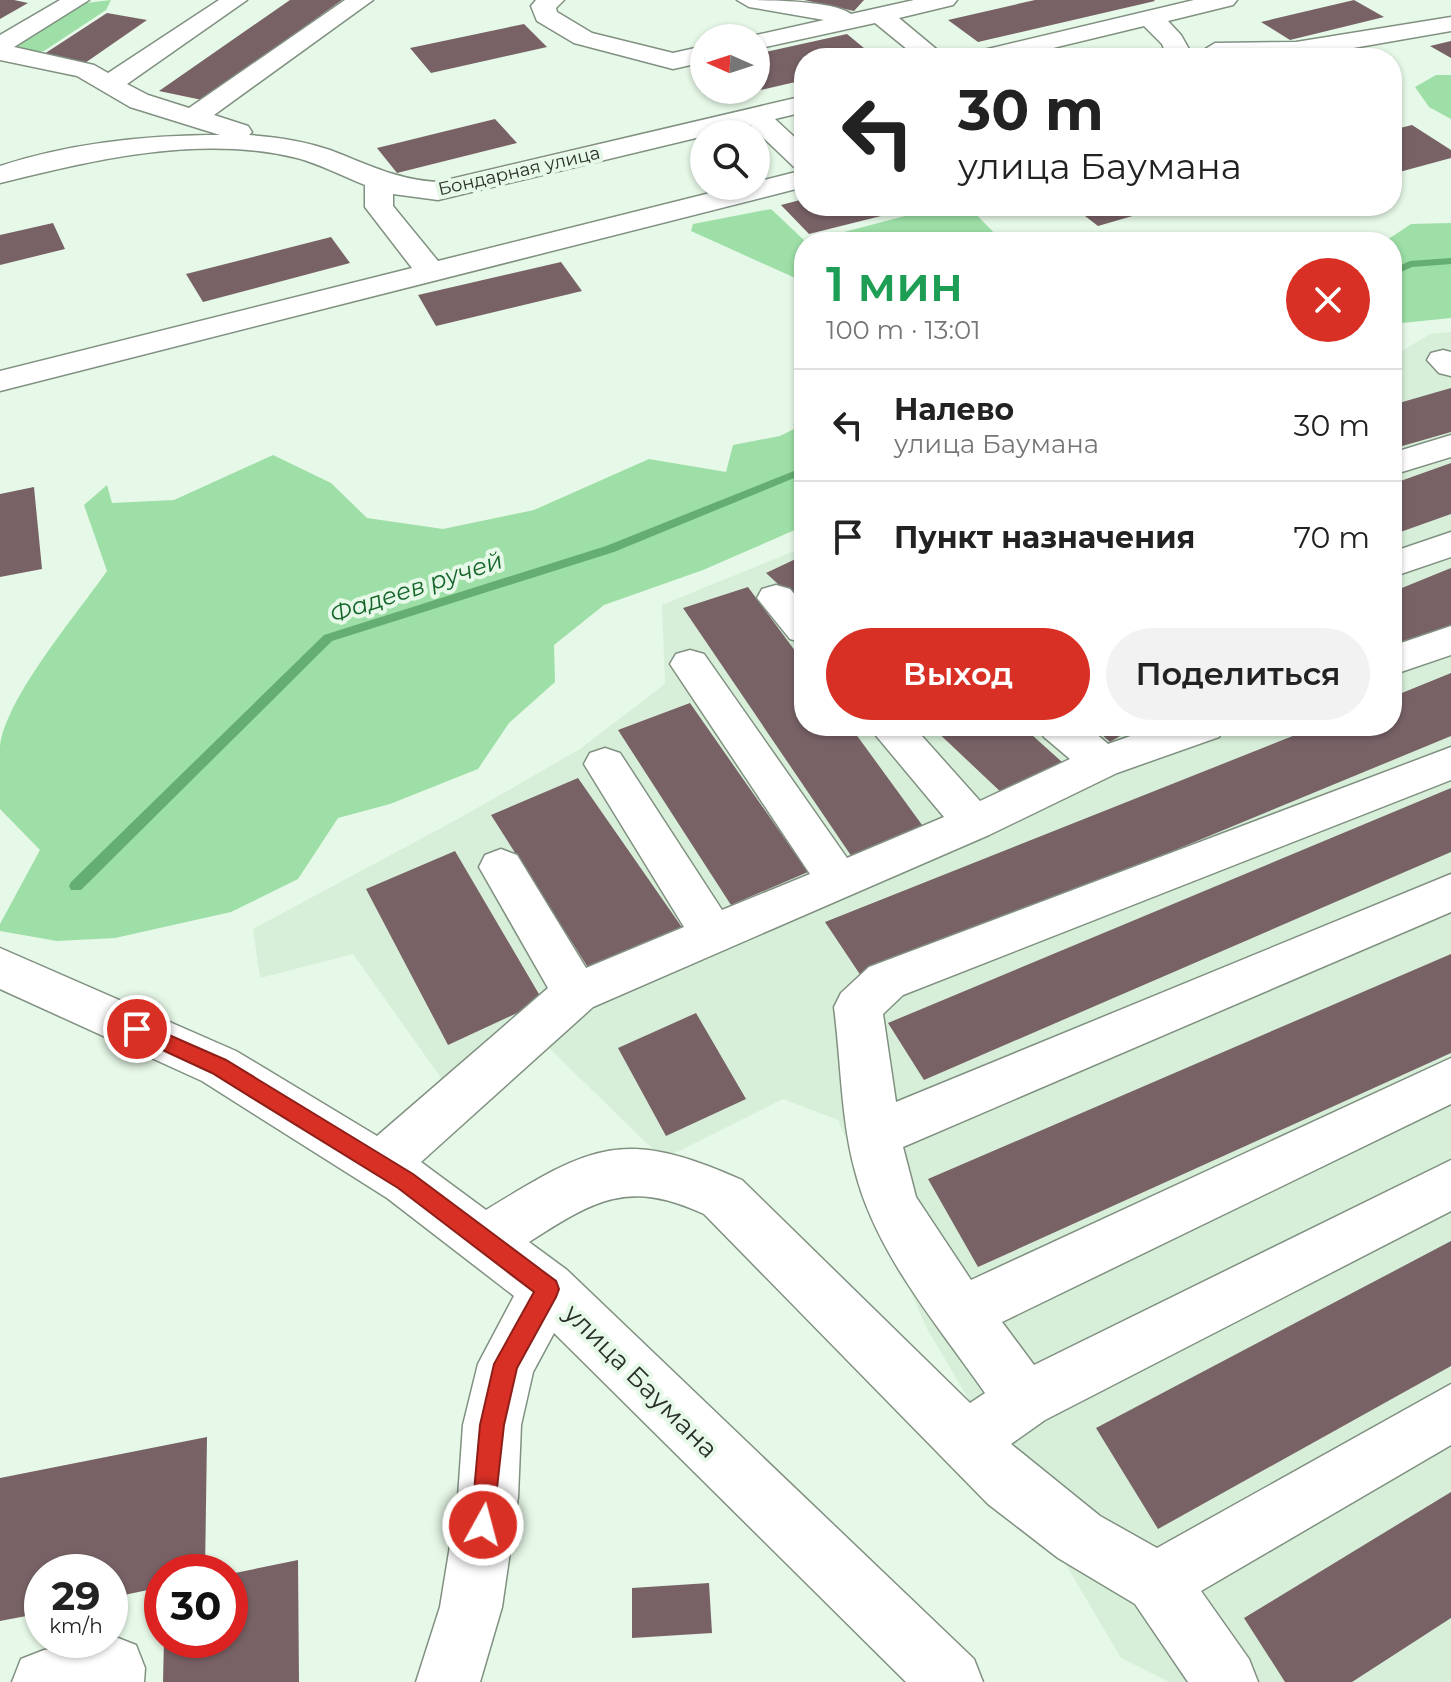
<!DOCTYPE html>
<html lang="ru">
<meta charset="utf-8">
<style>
:root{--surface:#fff;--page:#f2f2f2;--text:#222;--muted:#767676;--line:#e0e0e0;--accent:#d93025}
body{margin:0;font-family:Montserrat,sans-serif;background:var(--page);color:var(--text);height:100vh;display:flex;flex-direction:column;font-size:30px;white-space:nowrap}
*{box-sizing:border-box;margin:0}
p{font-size:26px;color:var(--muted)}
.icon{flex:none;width:44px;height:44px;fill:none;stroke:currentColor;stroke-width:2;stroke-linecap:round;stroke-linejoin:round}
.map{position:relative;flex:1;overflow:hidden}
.panel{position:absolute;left:794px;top:232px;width:608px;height:504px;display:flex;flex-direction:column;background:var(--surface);border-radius:32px;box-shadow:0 2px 6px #0004}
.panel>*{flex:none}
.hud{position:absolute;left:794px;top:48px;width:608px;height:168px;border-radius:32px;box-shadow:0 2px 6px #0004;background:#fff;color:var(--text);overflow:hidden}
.needle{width:52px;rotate:273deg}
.fabs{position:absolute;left:690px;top:24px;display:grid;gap:16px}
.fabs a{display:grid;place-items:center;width:80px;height:80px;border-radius:50%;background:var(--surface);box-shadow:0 2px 6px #0004;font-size:40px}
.speed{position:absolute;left:24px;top:1554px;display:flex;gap:16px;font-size:40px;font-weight:700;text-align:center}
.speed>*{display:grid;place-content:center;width:104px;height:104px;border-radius:50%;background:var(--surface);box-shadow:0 2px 6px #0004;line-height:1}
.speed small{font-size:20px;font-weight:400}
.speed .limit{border:12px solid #d22;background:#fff;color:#111}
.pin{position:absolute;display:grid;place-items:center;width:68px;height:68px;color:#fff;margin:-34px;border:4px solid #fff;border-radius:50%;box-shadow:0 2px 8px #0007}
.me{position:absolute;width:88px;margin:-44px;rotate:7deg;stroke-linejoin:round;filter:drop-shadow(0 0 6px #0008)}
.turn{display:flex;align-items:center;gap:28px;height:168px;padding:0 32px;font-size:36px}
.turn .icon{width:104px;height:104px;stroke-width:2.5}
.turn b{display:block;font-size:56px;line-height:68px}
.round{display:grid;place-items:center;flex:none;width:84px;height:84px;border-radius:42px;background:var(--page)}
.headline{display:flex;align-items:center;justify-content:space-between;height:136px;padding:0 32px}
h1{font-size:48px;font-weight:600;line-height:60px;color:#1e9e55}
.button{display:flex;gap:16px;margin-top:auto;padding:16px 32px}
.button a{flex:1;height:92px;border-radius:48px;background:var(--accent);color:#fff;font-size:32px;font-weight:600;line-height:92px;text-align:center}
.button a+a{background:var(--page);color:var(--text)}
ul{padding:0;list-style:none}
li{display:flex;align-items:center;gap:24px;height:112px;padding:0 32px;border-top:2px solid var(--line)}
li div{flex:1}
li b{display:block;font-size:30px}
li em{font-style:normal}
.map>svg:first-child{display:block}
.built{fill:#d7efd9}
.green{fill:#9ddfa6}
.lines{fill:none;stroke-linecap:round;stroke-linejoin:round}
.stream{fill:#65ae71;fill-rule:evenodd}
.building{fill:#786266}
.minor-casing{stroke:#809081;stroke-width:3}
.minor{fill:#fff;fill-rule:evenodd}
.route{fill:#d93025;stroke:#8d1f18;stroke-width:2}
.labels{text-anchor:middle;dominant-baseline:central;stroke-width:8;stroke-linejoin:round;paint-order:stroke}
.far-street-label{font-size:18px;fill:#282f29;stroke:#e6f8e7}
.water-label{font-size:24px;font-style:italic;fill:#15652b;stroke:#e6f8e7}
.near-street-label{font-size:26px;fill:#282f29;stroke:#e6f8e7}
</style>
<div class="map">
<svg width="1451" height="1682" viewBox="0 0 1451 1682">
<rect width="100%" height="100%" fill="#e6f8e7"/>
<path class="built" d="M1451 332V1682H1169L1121 1658 926 1327 838 1120 783 1099 663 1159 547 1046 444 1082 353 954 260 978 253 929 467 814 580 749 665 684 662 605 804 547V726H1392V357L1430 334Z"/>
<path class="green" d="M111 0 106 10 44 51 32 53 18 47V42L78 4Z
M1436 75H1451V119L1429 107 1415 87Z
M943 206H968L1003 242H804V282L691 231 693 224 771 209 806 242Z
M1451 223V318L1392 324V242H1384L1411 224Z
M804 424V526L703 570 604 605 554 645 555 682 509 723 478 769 390 804 338 818 298 879 231 912 115 938 57 941 0 931V924L40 850 0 809C0 789 0 767 0 747 5 698 78 613 107 571L84 505 107 485 112 503 174 500 273 455 331 483 367 518 443 529 534 510 649 459 726 472 733 445 780 436Z"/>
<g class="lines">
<path class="stream" d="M1451 258V264L1412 267 1392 276V269L1410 261Z
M804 467V474L614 552 332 641 81 890H71L69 886 71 882 324 635 606 546Z"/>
</g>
<path class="building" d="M0 0H14L28 3 0 19Z
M290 0H342L202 100 159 91Z
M804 0H864L854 11Z
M1035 0H1154L1155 1 978 42 948 20Z
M1354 0 1384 17 1290 40 1261 22Z
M107 13 147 20 85 63 41 56Z
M524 24 547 47 431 73 410 48Z
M847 34 876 58H804V80L756 91V54Z
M1451 41V58L1430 46Z
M495 119 517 143 397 173 377 148Z
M1412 125 1451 150V158L1392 174V130Z
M804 199V206L917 207 809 234 781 205Z
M1072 206H1124L1136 215 1098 226Z
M53 223 65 249 0 265V235Z
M331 237 350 263 203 302 186 274Z
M561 262 582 291 436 326 418 295Z
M1451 388V432L1392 449V405Z
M1451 463V514L1392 535V484Z
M34 487 42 569 0 577V494Z
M804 555V608L766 573Z
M1451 568V629L1392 654V592Z
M748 587 804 663V726H850L925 829 852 857 683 608Z
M1451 673V736L863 979 825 922 1318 726H1392V697Z
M690 703 808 872 731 905 618 730Z
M931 726H1022L1062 762 1004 795Z
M1092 726H1137L1110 742Z
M578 778 688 936 596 980 491 815Z
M1451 788V852L924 1080 888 1023Z
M455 851 543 1001 448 1045 366 889Z
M1451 954V1053L978 1267 928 1179Z
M696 1013 746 1099 666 1136 618 1048Z
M1451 1241V1366L1158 1529 1096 1428Z
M207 1437 205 1572H162V1587L110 1598V1572H42V1613L0 1621V1478Z
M1451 1492V1618L1352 1682H1285L1244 1618Z
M298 1560 299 1682H163L164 1640H230V1574Z
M709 1583 712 1633 632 1638V1588Z"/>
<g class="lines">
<defs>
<path id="minor" d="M60 0H89L14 47 94 65 108 73 219 0H247L127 84 148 95 189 108 345 0H373L214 115 248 126 252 132 249 135C277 137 304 141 330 150 367 164 397 180 438 182L804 96V112L775 119 804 146V169L794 167 750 125 438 200 393 194V206L438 261 738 186H756V182L804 170V187L0 391V371L412 268 365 207V185C342 176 320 164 297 158 200 134 93 160 0 183V166C71 143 146 135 220 135L130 107 77 76 0 60V35Z
M536 0H564L556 8 557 12 592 33 673 53 704 46V62L673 69 574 43 537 21 531 6Z
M737 0C762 0 834 0 851 14L914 0H957L953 5 899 18 947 58H918L875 23 756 49V38L747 37 824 20 749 7Z
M1194 0H1237L1233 5 1168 21 1181 35 1194 58H1168L1162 44 1144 26 1012 58H967L971 53Z
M1451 17V31L1296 58H1213L1202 51 1215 43 1296 42Z
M1443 350 1451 352V376L1439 373 1427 360 1431 353Z
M1451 435V457L1392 475V453Z
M1451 532V557L1392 577V552Z
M776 585 790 589 804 605V643L790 639 757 598 762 589Z
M1451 626V655L1392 675V646Z
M690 650 704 654 847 858 944 817 868 726H913L980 801 1070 759 1044 737 1038 726H1087L1108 744 1159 726H1225L1219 737 1117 773 989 835 593 1007 421 1162 486 1210C592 1145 623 1127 742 1180L970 1403 985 1393C937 1324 876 1254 855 1171 841 1120 841 1061 834 1007L841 993 869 967 1451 747V780L903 995 883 1014 896 1102 1451 874V912L903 1147 916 1197 971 1280 1451 1058V1104L1002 1322 1034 1365 1451 1160V1211L1045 1420 1011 1444 1100 1516 1157 1548 1451 1384V1445L1201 1591 1249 1659 1258 1682H1188L1135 1604 1058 1558 988 1504 704 1214C628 1179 595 1200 529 1242L567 1270 974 1659 983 1682H906L554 1333 533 1372 521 1425 518 1497 502 1607 480 1682H416L440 1607 458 1497 463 1425 478 1364 514 1296 387 1198 202 1081 0 989V948L236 1051 377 1136 548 988 479 867 485 855 501 849 517 855 586 968 684 927 584 764 590 753 605 748 620 753 722 910 810 874 670 664 676 654Z
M113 1636 136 1645 145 1668 144 1682H12L21 1659 44 1650 110 1640Z"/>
</defs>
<use href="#minor" class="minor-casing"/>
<use href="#minor" class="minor"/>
</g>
<path class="route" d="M137 1021 226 1060 413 1174 556 1281 559 1289 556 1297 517 1368 504 1425 492 1533 483 1537 475 1533 471 1525 480 1425 494 1364 534 1292 398 1188 212 1073 130 1035 127 1029Z"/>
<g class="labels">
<g class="far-street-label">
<text transform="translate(519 171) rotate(-13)">Бондарная улица</text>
</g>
<g class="water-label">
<text transform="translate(416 587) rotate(-18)">Фадеев ручей</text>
</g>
<g class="near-street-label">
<text transform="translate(641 1381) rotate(45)">улица Баумана</text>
</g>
</g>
</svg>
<div class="fabs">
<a><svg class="needle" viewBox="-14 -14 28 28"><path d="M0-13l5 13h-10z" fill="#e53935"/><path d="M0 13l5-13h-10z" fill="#767676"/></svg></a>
<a><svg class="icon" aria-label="search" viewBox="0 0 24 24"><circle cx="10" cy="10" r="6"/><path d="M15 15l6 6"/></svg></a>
</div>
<div class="speed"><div>29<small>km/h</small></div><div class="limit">30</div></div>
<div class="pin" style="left:137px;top:1029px;background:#d93025"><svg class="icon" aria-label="arrive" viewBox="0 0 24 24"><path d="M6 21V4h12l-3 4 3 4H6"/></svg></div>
<svg class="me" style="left:483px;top:1525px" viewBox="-20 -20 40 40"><circle r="17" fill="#d93025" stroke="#fff" stroke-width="3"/><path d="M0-11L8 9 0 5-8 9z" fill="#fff"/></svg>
<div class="hud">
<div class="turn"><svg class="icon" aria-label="left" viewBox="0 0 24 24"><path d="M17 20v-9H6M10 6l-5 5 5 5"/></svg><div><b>30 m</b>улица Баумана</div></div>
</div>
<section class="panel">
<div class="headline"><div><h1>1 мин</h1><p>100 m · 13:01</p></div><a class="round" style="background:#d93025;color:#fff"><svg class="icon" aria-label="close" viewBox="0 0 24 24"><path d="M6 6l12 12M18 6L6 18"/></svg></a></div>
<ul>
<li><svg class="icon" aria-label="left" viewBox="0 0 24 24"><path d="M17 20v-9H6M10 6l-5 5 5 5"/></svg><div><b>Налево</b><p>улица Баумана</p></div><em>30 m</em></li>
<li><svg class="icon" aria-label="arrive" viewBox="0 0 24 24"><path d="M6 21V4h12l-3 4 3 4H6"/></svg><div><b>Пункт назначения</b></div><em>70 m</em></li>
</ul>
<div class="button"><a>Выход</a><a>Поделиться</a></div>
</section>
</div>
